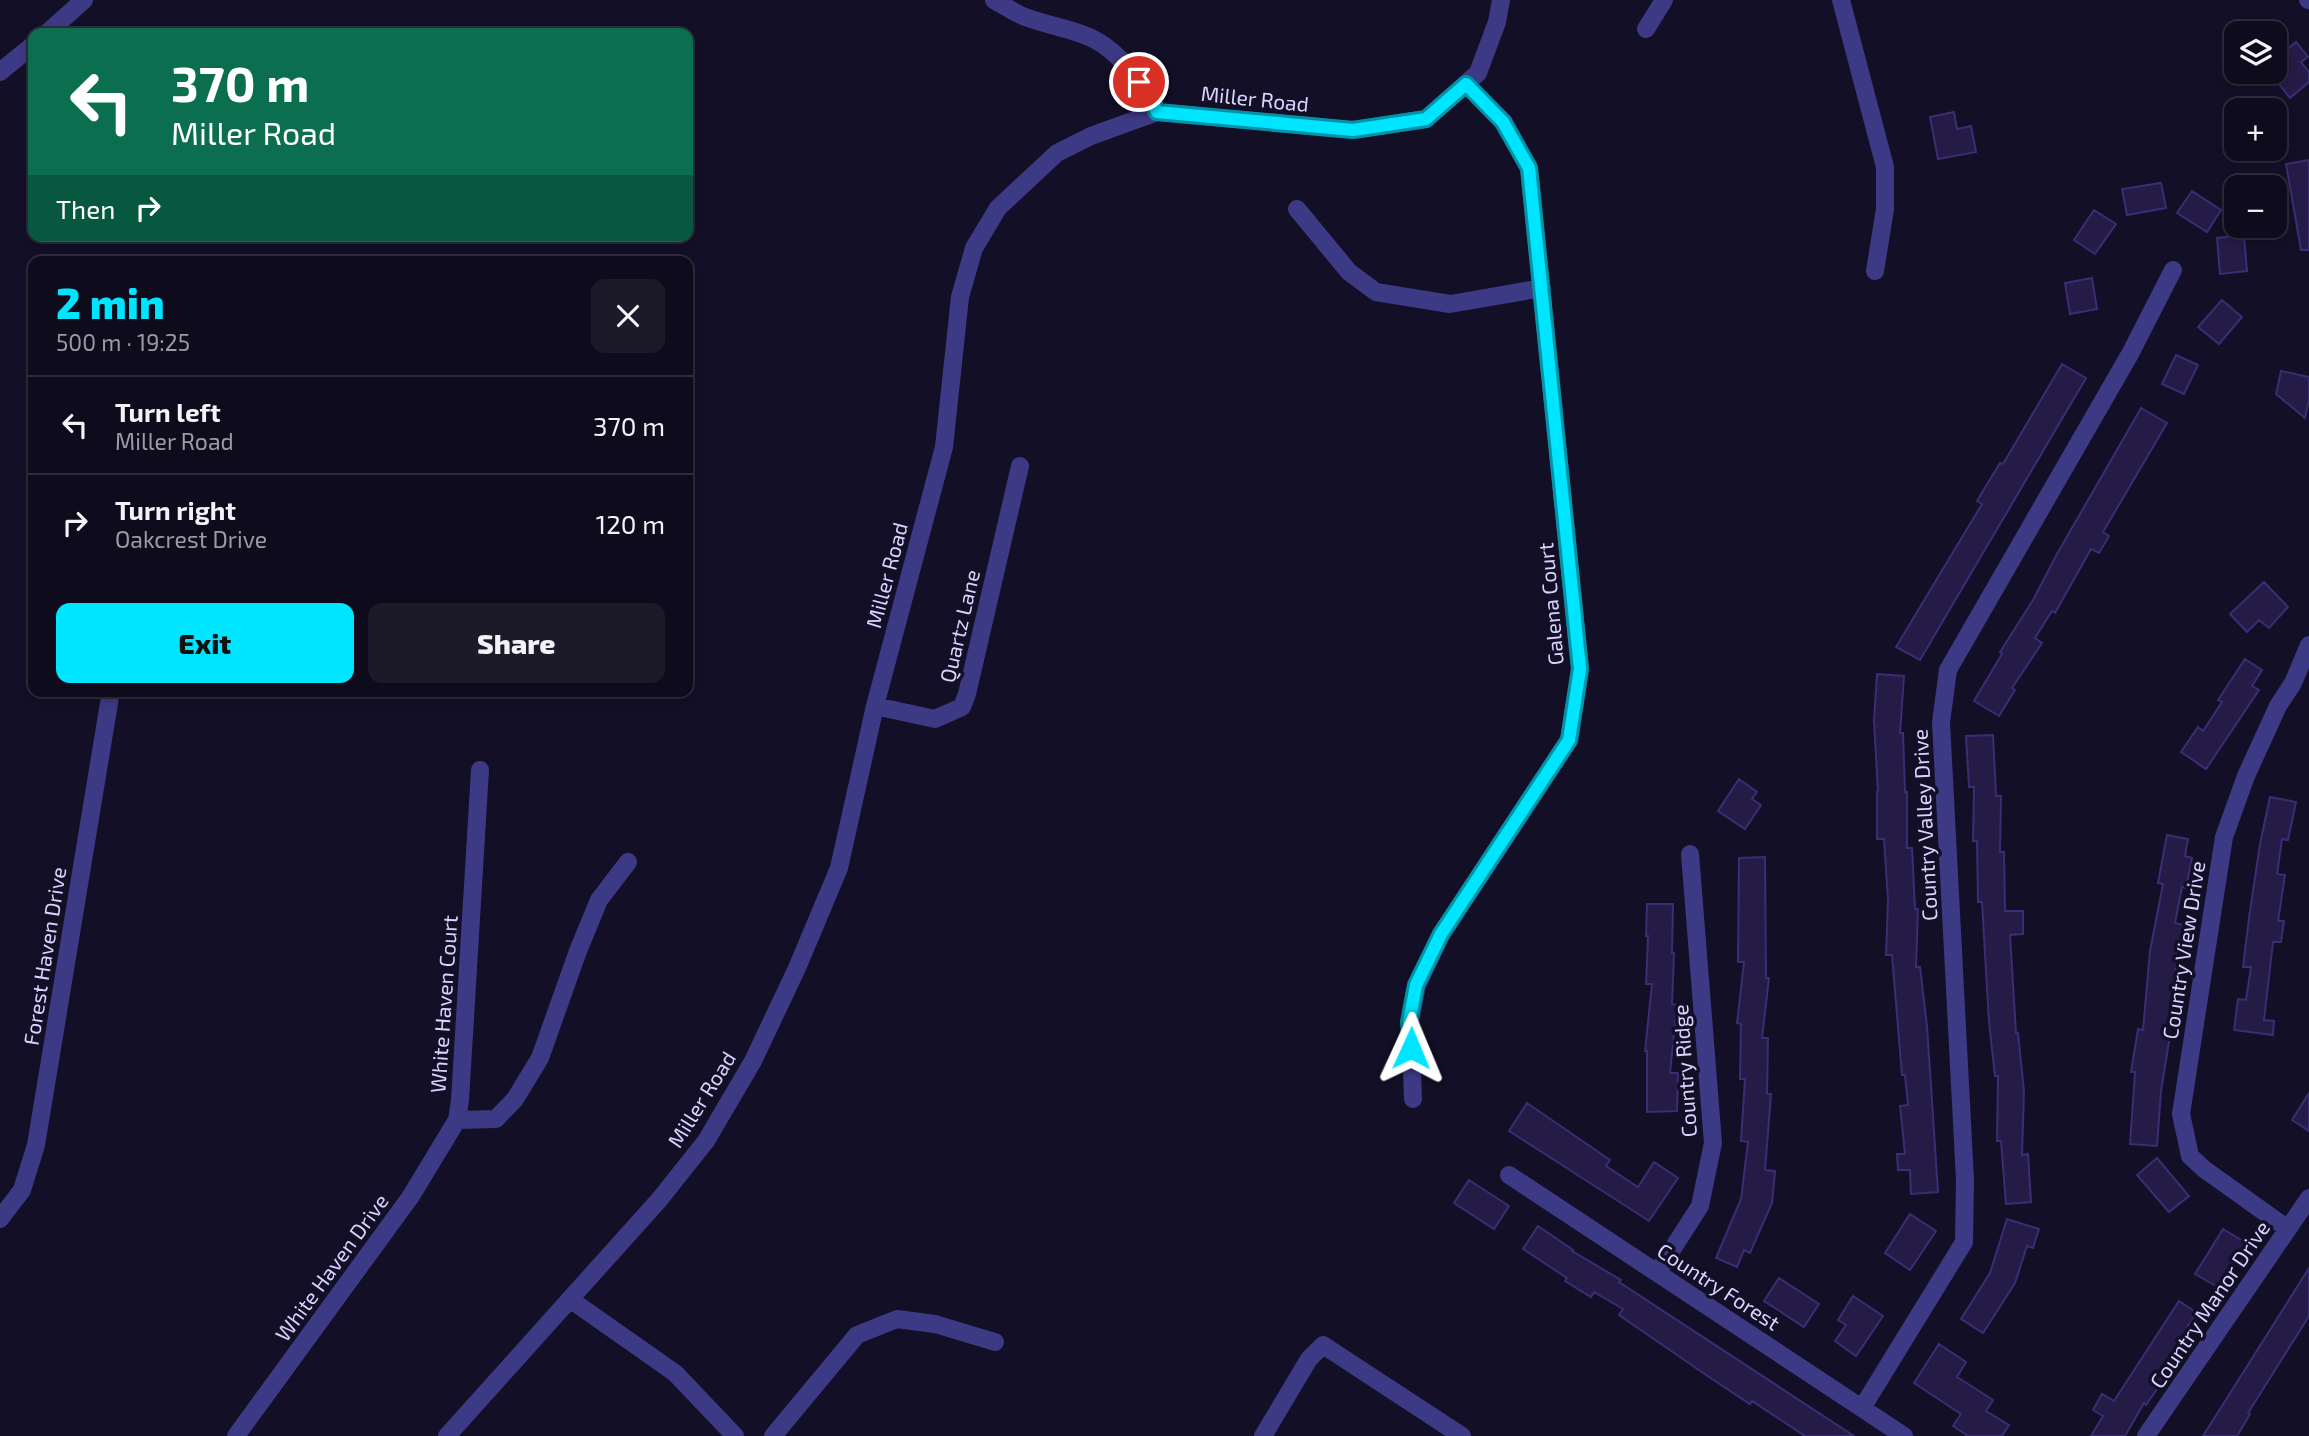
<!DOCTYPE html>
<meta charset="utf-8">
<style>
:root{--surface:#0e0b1c;--page:#1c1929;--text:#f1f3f6;--muted:#9b9ba3;--line:#2e2b3b;--accent:#00e5ff}
body{margin:0;font-family:"Exo 2",sans-serif;background:var(--page);color:var(--text);height:100vh;display:flex;flex-direction:column;font-size:26px;white-space:nowrap}
*{box-sizing:border-box;margin:0}
p{font-size:23px;color:var(--muted)}
.icon{flex:none;width:38px;height:38px;fill:none;stroke:currentColor;stroke-width:2;stroke-linecap:round;stroke-linejoin:round}
.map{position:relative;flex:1;overflow:hidden}
.panel{position:absolute;left:28px;top:256px;width:665px;height:441px;display:flex;flex-direction:column;background:var(--surface);border-radius:14px;box-shadow:0 4px 10px #0003,0 0 0 2px var(--line)}
.panel>*{flex:none}
.top-card{position:absolute;left:28px;top:28px;width:665px;height:214px;border-radius:14px;box-shadow:0 4px 10px #0003,0 0 0 2px var(--line);background:#0b6e4f;color:#fff;overflow:hidden}
.controls{position:absolute;left:2224px;top:21px;display:grid;gap:14px}
.controls a{display:grid;place-items:center;width:63px;height:63px;border-radius:14px;background:var(--surface);box-shadow:0 4px 10px #0003,0 0 0 2px var(--line);font-size:35px}
.pin{position:absolute;display:grid;place-items:center;width:60px;height:60px;color:#fff;margin:-30px;border:4px solid #fff;border-radius:50%;box-shadow:0 2px 7px #0007}
.me{position:absolute;width:77px;margin:-38px;rotate:1deg;stroke-linejoin:round;filter:drop-shadow(0 0 5px #0008)}
.turn{display:flex;align-items:center;gap:24px;height:147px;padding:0 28px;font-size:32px}
.turn .icon{width:91px;height:91px;stroke-width:2.5}
.turn b{display:block;font-size:49px;line-height:60px}
.then{display:flex;align-items:center;height:66px;padding:0 28px;background:#0003;gap:14px;font-size:26px}
.round{display:grid;place-items:center;flex:none;width:74px;height:74px;border-radius:14px;background:var(--page)}
.summary{display:flex;align-items:center;justify-content:space-between;height:119px;padding:0 28px}
h1{font-size:42px;font-weight:800;line-height:52px;color:var(--accent)}
.primary-button{display:flex;gap:14px;margin-top:auto;padding:14px 28px}
.primary-button a{flex:1;height:80px;border-radius:14px;background:var(--accent);color:#111;font-size:28px;font-weight:800;line-height:80px;text-align:center}
.primary-button a+a{background:var(--page);color:var(--text)}
ul{padding:0;list-style:none}
li{display:flex;align-items:center;gap:21px;height:98px;padding:0 28px;border-top:2px solid var(--line)}
li div{flex:1}
li b{display:block;font-size:26px}
li em{font-style:normal}
.map>svg:first-child{display:block}
.building{fill:#241b47;stroke:#3b2d73;stroke-width:2}
.lines{fill:none;stroke-linecap:round;stroke-linejoin:round}
.minor{stroke:#3d3a85;stroke-width:18}
.route-casing{stroke:#0095a6;stroke-width:18}
.route{stroke:#00e5ff;stroke-width:12}
.labels{text-anchor:middle;dominant-baseline:central;stroke-width:7;stroke-linejoin:round;paint-order:stroke}
.street-label{font-size:21px;fill:#d9d4ff;stroke:#130f26}
</style>
<div class="map">
<svg width="2309" height="1436" viewBox="0 0 2309 1436">
<rect width="100%" height="100%" fill="#130f26"/>
<path class="building" d="M2296 42 2308 57 2301 62 2309 72V82L2290 98 2275 79V59Z
M1954 112 1957 129 1971 126 1976 152 1938 159 1930 117Z
M2309 160V250H2301L2286 164Z
M2161 183 2166 208 2127 215 2122 189Z
M2192 191 2221 210 2207 232 2177 213Z
M2094 210 2116 224 2095 254 2074 240Z
M2244 235 2247 271 2220 274 2217 238Z
M2092 278 2097 309 2070 314 2065 283Z
M2222 300 2242 317 2219 344 2198 327Z
M2176 355 2198 365 2184 394 2162 384Z
M2062 364 2086 378 1920 660 1896 647 1982 504 1977 501 2000 463 2003 464Z
M2281 371 2309 377V399L2305 418 2276 394Z
M2141 408 2167 423 2103 532 2109 536 2099 553 2091 549 2055 613 2052 611 2035 638 2042 643 2012 688 2015 690 1999 716 1974 701 2002 654 2000 652 2033 600 2057 554Z
M2264 582 2288 607 2269 628 2259 620 2247 632 2230 614Z
M2245 659 2262 670 2252 686 2259 690 2206 769 2181 752 2198 727 2203 731 2222 702 2218 700Z
M1877 674 1904 676 1900 733H1903L1905 792H1907V848H1912L1915 909H1918L1916 967H1920L1927 1026 1938 1192 1911 1194 1910 1170H1898L1897 1154H1905L1900 1106 1908 1105 1905 1075H1902L1892 955H1886L1888 900 1884 839H1877V792H1878L1874 721Z
M1993 735 1996 796H2001L2000 852H2004L2005 911H2023V934L2010 935 2016 1033H2018L2024 1091 2022 1155 2028 1154 2031 1202 2006 1204 2001 1141H1997L1998 1076H1995L1989 1022 1982 902H1978L1977 841H1973L1974 787H1969L1966 736Z
M1739 779 1757 792 1752 799 1761 805 1745 829 1718 811Z
M2270 797 2296 802 2288 840 2282 839 2277 874 2285 875 2278 921H2284L2281 942H2273L2264 1020 2274 1021 2273 1035 2234 1030 2238 999 2246 1000 2251 967H2243L2249 918 2260 844Z
M2167 835 2188 839 2185 856 2192 858 2186 888 2182 887 2175 923 2184 925 2177 956 2168 1034 2170 1035 2161 1091 2157 1146 2130 1144 2135 1072H2131L2138 1029 2143 1030 2150 951 2163 884 2158 883Z
M1765 857 1766 978H1769L1762 1038H1768L1767 1094H1771L1765 1170 1775 1171 1772 1203 1750 1253 1744 1250 1737 1267 1716 1258 1741 1199 1748 1142 1741 1141 1745 1079H1740L1741 1024 1737 1023 1744 962H1738L1739 858Z
M1647 904H1673L1672 953H1674L1672 1004 1677 1005 1670 1073H1678L1677 1111 1647 1112V1051H1645L1652 984H1646L1648 936H1646Z
M2309 1093V1131L2292 1120Z
M1527 1103 1610 1160 1606 1166 1638 1187 1654 1162 1678 1178 1649 1221 1509 1131Z
M2157 1158 2189 1196 2169 1212 2137 1175Z
M1469 1180 1509 1206 1494 1229 1454 1203Z
M1910 1214 1936 1231 1910 1270 1885 1253Z
M2007 1219 2039 1229 2033 1248 2027 1246 2015 1283 1983 1333 1961 1319 1990 1273Z
M1538 1226 1573 1250 1572 1251 1621 1280 1619 1282 1854 1436H1805L1752 1401 1750 1404 1709 1377 1619 1315 1623 1309 1594 1292 1591 1297 1565 1281 1567 1278 1523 1249Z
M2223 1229 2248 1244 2221 1289 2195 1274Z
M2309 1268V1316L2248 1413 2250 1414 2237 1436H2203Z
M1779 1278 1819 1304 1804 1327 1764 1301Z
M1853 1296 1883 1316 1856 1356 1835 1341 1846 1325 1838 1320Z
M2179 1301 2197 1313 2187 1327 2193 1331 2162 1378 2164 1379 2146 1405 2144 1403 2125 1436H2091L2103 1416 2093 1410 2102 1394 2114 1401Z
M1939 1344 1966 1362 1957 1377 1993 1400 1986 1411 2009 1425 2002 1436H1968L1953 1426 1961 1414 1914 1383Z"/>
<g class="lines">
<path class="minor" d="M994 0C1005 6 1016 14 1028 18 1075 34 1096 29 1131 71 1142 85 1150 96 1157 112
M1841 0 1885 167V209L1875 271
M2308 0H2309
M1646 29 1664 0
M47 33 84 0
M0 72 33 45
M1297 209 1349 272 1376 292 1450 304 1542 288
M875 706 935 719 962 707 967 694 1020 466
M1413 1099 1410 1022 1417 985 1441 935 1569 740 1580 669 1529 168 1504 122 1466 84
M457 1120 496 1119 515 1099 540 1058 578 951 599 900 628 862
M1509 1175 1904 1436
M0 1219 22 1190 36 1145 111 691
M2288 1229 2204 1169 2190 1156 2181 1114 2224 837 2246 776 2278 706 2293 683 2309 645
M1657 1273 1700 1206 1713 1143 1690 854
M571 1300 675 1373 735 1436
M1862 1408 1964 1242 1965 1180 1941 722 1948 670 2130 354 2173 270
M236 1436 411 1196 457 1120 460 1100 480 770
M447 1436 659 1200 706 1141 753 1061 797 968 839 868 875 706 944 447 960 297 974 248 998 208 1057 153 1091 136 1157 112 1353 130 1426 119 1478 73 1497 22 1501 0
M773 1436 857 1335 897 1319 935 1324 995 1342
M1263 1436 1309 1359 1323 1345 1462 1436
M2146 1436 2309 1198"/>
</g>
<g class="lines">
<defs>
<path id="route" d="M1139 82 1150 95 1157 112 1353 130 1426 119 1466 84 1503 122 1529 168 1580 669 1569 740 1441 934 1416 985 1409 1022 1411 1048"/>
</defs>
<use href="#route" class="route-casing"/>
<use href="#route" class="route"/>
</g>
<g class="labels">
<g class="street-label">
<text transform="translate(1255 98) rotate(6)">Miller Road</text>
<text transform="translate(886 575) rotate(-75)">Miller Road</text>
<text transform="translate(1550 604) rotate(-95)">Galena Court</text>
<text transform="translate(959 626) rotate(-77)">Quartz Lane</text>
<text transform="translate(1924 825) rotate(-93)">Country Valley Drive</text>
<text transform="translate(2183 950) rotate(-81)">Country View Drive</text>
<text transform="translate(44 956) rotate(-81)">Forest Haven Drive</text>
<text transform="translate(443 1004) rotate(-86)">White Haven Court</text>
<text transform="translate(1684 1071) rotate(-94)">Country Ridge</text>
<text transform="translate(701 1099) rotate(-58)">Miller Road</text>
<text transform="translate(331 1267) rotate(-54)">White Haven Drive</text>
<text transform="translate(1719 1286) rotate(33)">Country Forest</text>
<text transform="translate(2209 1304) rotate(-56)">Country Manor Drive</text>
</g>
</g>
</svg>
<div class="controls">
<a><svg class="icon" aria-label="layers" viewBox="0 0 24 24"><path d="M12 4l9 5-9 5-9-5zM3 14l9 5 9-5"/></svg></a>
<a>+</a>
<a>−</a>
</div>
<div class="pin" style="left:1139px;top:82px;background:#d93025"><svg class="icon" aria-label="arrive" viewBox="0 0 24 24"><path d="M6 21V4h12l-3 4 3 4H6"/></svg></div>
<svg class="me" style="left:1411px;top:1048px" viewBox="-20 -20 40 40"><path d="M0-17L14 15 0 8-14 15z" fill="#00e5ff" stroke="#fff" stroke-width="4"/></svg>
<div class="top-card">
<div class="turn"><svg class="icon" aria-label="left" viewBox="0 0 24 24"><path d="M17 20v-9H6M10 6l-5 5 5 5"/></svg><div><b>370 m</b>Miller Road</div></div>
<div class="then">Then<svg class="icon" aria-label="right" viewBox="0 0 24 24"><path d="M7 20v-9h11M14 6l5 5-5 5"/></svg></div>
</div>
<section class="panel">
<div class="summary"><div><h1>2 min</h1><p>500 m · 19:25</p></div><a class="round"><svg class="icon" aria-label="close" viewBox="0 0 24 24"><path d="M6 6l12 12M18 6L6 18"/></svg></a></div>
<ul>
<li><svg class="icon" aria-label="left" viewBox="0 0 24 24"><path d="M17 20v-9H6M10 6l-5 5 5 5"/></svg><div><b>Turn left</b><p>Miller Road</p></div><em>370 m</em></li>
<li><svg class="icon" aria-label="right" viewBox="0 0 24 24"><path d="M7 20v-9h11M14 6l5 5-5 5"/></svg><div><b>Turn right</b><p>Oakcrest Drive</p></div><em>120 m</em></li>
</ul>
<div class="primary-button"><a>Exit</a><a>Share</a></div>
</section>
</div>
